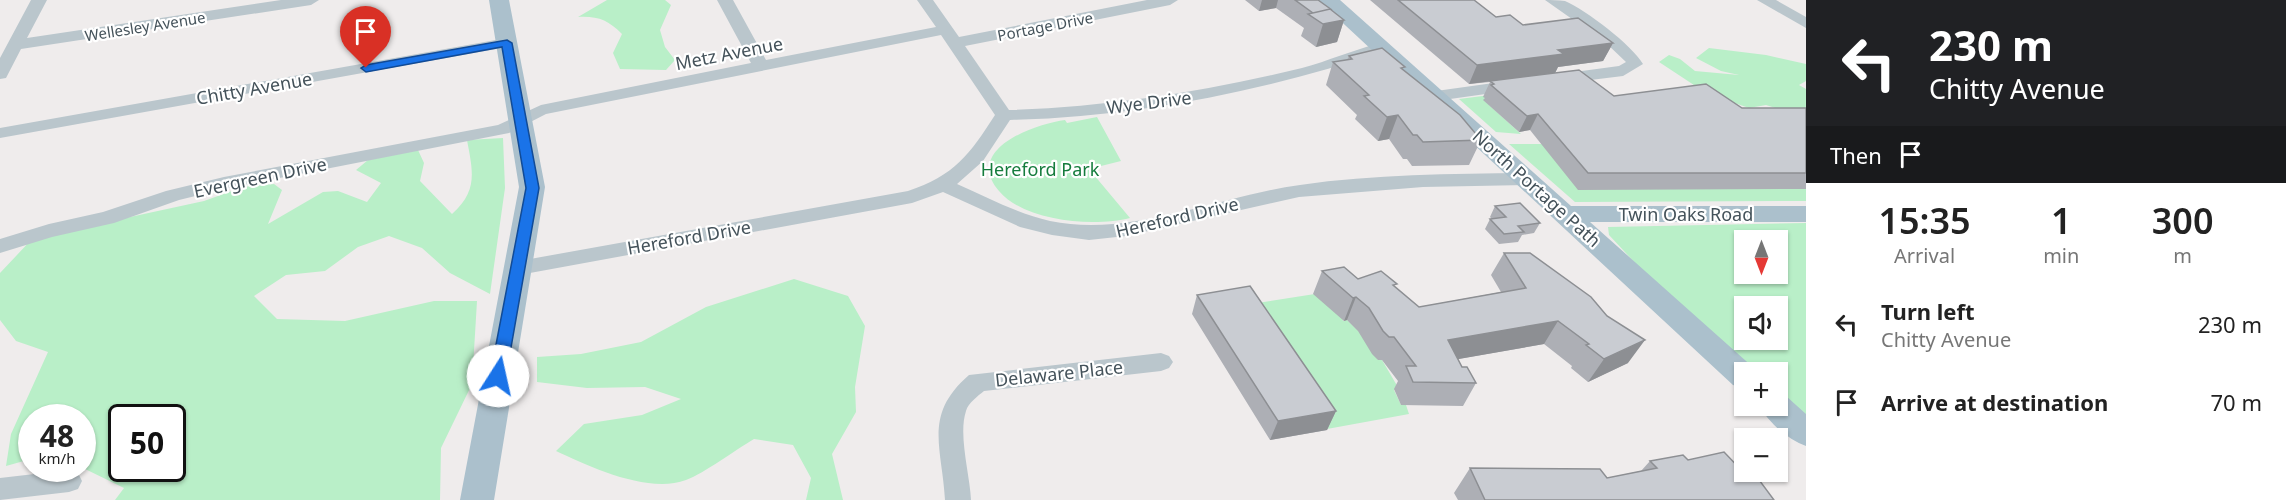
<!DOCTYPE html>
<meta charset="utf-8">
<style>
:root{--surface:#fff;--page:#f2f2f2;--text:#222;--muted:#767676}
body{margin:0;font-family:"Noto Sans",sans-serif;background:var(--page);color:var(--text);height:100vh;display:flex;flex-direction:column;font-size:22px;white-space:nowrap}
*{box-sizing:border-box;margin:0}
p{font-size:20px;color:var(--muted)}
.icon{flex:none;width:33px;height:33px;fill:none;stroke:currentColor;stroke-width:2;stroke-linecap:round;stroke-linejoin:round}
.map{position:relative;flex:1;overflow:hidden}
.panel{display:flex;flex-direction:column;background:var(--surface);width:480px}
.panel>*{flex:none}
.hud{background:#202124;color:#fff;overflow:hidden}
.needle{width:39px;rotate:180deg}
.tools{position:absolute;left:1734px;top:230px;display:grid;gap:12px}
.tools a{display:grid;place-items:center;width:54px;height:54px;border-radius:0px;background:var(--surface);box-shadow:0 2px 4px #0004;font-size:30px}
.speed{position:absolute;left:18px;top:404px;display:flex;gap:12px;font-size:30px;font-weight:700;text-align:center}
.speed>*{display:grid;place-content:center;width:78px;height:78px;border-radius:50%;background:var(--surface);box-shadow:0 2px 4px #0004;line-height:1}
.speed small{font-size:15px;font-weight:400}
.speed .limit{border:3px solid #111;border-radius:9px;background:#fff;color:#111}
.pin{position:absolute;display:grid;place-items:center;width:51px;height:51px;color:#fff;margin:-62px -26px;border-radius:50% 50% 50% 0;rotate:-45deg;box-shadow:0 0 6px #0007}
.pin .icon{rotate:45deg}
.me{position:absolute;width:66px;margin:-33px;rotate:10deg;stroke-linejoin:round;filter:drop-shadow(0 0 4px #0008)}
.turn{display:flex;align-items:center;gap:21px;height:126px;padding:0 24px;font-size:27px}
.turn .icon{width:78px;height:78px;stroke-width:2.5}
.turn b{display:block;font-size:42px;line-height:51px}
.then{display:flex;align-items:center;height:57px;padding:0 24px;background:#0003;gap:12px;font-size:22px}
.eta{display:flex;justify-content:space-evenly;align-items:center;height:102px;text-align:center}
.eta b{font-size:36px;font-weight:600;line-height:42px}
ul{padding:0;list-style:none}
li{display:flex;align-items:center;gap:18px;height:78px;padding:0 24px}
li div{flex:1}
li b{display:block;font-size:22px}
li em{font-style:normal}
main{display:flex;flex:1;min-height:0}
.map>svg:first-child{display:block}
.green{fill:#b9efc8;fill-rule:evenodd}
.lines{fill:none;stroke-linecap:round;stroke-linejoin:round}
.minor{fill:#bac6cc;fill-rule:evenodd}
.major{fill:#abc0cc;fill-rule:evenodd}
.wall{fill:#adafb5}
.shaded-wall{fill:#8d8f93}
.building{fill:#c9ccd2;stroke:#8d8f93;stroke-width:1.5}
.route{fill:#1a73e8;stroke:#114b97;stroke-width:1.5}
.labels{text-anchor:middle;dominant-baseline:central;stroke-width:4.5;stroke-linejoin:round;paint-order:stroke}
.far-street-label{font-size:15px;fill:#44525a;stroke:#fff}
.street-label{font-size:18px;fill:#44525a;stroke:#fff}
.park-label{font-size:18px;fill:#157c3d;stroke:#fff}
</style>
<main>
<div class="map">
<svg width="1806" height="500" viewBox="0 0 1806 500">
<rect width="100%" height="100%" fill="#efecec"/>
<path class="green" d="M607 0H665L671 5 660 30 665 47 675 60 666 70 620 69 613 53 622 34C608 20 598 16 578 17Z
M1709 48 1766 55 1806 64V81L1799 85 1806 89V118L1766 105 1749 108 1726 100 1700 89 1659 62 1669 55 1680 59 1695 71 1739 75 1721 71 1696 58Z
M1592 82 1489 105 1521 134 1496 132 1459 99Z
M1097 117 1121 161 1089 169 1130 218C1094 227 1025 222 999 191 963 149 1035 124 1065 120L1067 123Z
M503 138 505 188 490 294 450 273 422 248 389 236 358 247 325 271 286 275 254 296 277 319 345 321 434 301H477L472 384 441 448 440 500H115L124 488 83 468 82 417H32L31 459 6 466 11 434 48 352 16 341 0 320V273L33 238 204 201 243 187 274 184 282 190 268 224 323 192 338 191 367 202 381 183 356 170 368 160 418 150 424 163 420 181 452 214C478 191 473 172 467 140ZM122 417H172V468H122Z
M1509 144H1541L1806 189V201L1575 202Z
M1806 223V419L1778 393V372H1754L1638 266 1609 235 1608 227ZM1744 240H1778V273H1744ZM1744 306H1778V339H1744Z
M794 279 848 296 865 326 855 387 856 412 832 454 843 500H806L811 478 793 445 754 439C735 450 705 473 686 480 648 494 590 467 556 451L584 424 642 415 681 399 645 387 587 388 537 382V357L581 354 641 342 706 307Z
M1334 291 1343 321 1347 320 1364 336 1378 360H1382L1399 389 1394 390 1401 405H1406L1409 414 1327 429 1244 305Z"/>
<g class="lines">
<path class="minor" d="M31 0H47L27 38 281 0H319L311 5 21 49 6 78 0 79V58Z
M717 0H733L766 60 936 27 917 0H933L959 37 1147 0H1178L1170 5 965 46 1009 110C1108 107 1206 91 1302 68 1328 61 1353 50 1380 43L1388 48 1386 51C1264 91 1138 117 1010 120L983 161 957 184C987 197 1018 214 1050 221 1132 238 1219 196 1300 185 1374 174 1451 174 1526 173L1533 175 1536 179 1533 183 1526 185 1423 187 1299 197 1126 236 1089 240 1052 235 1020 227 943 192 912 203 519 275 511 273 508 268 511 263 519 261 908 191C954 176 970 154 995 115L941 35 546 114 509 133 224 189 179 200 114 223 52 237 0 253V239L49 224 103 212 166 191 224 177 498 125 541 105 751 63Z
M1545 0C1551 0 1559 0 1565 1 1586 10 1632 45 1643 64L1623 76 1558 84 1552 83 1550 79 1552 75 1619 66 1626 62 1606 43Z
M1757 0H1776L1806 17V28Z
M507 38 513 40 515 43 513 46 0 138V128Z
M1515 80 1521 81 1524 85 1521 89 1436 101 1430 100 1427 96 1430 92 1436 91Z
M1161 353 1169 356 1173 362 1169 368 1161 371 984 391C978 396 968 403 966 411 958 435 970 475 971 500H945C942 446 923 415 969 375Z
M69 470 78 473 82 481 78 489 69 492 0 500V478Z"/>
<path class="major" d="M489 0H509L545 187 494 500H460L519 187Z
M1318 0H1340L1571 206H1806V222H1590L1755 369 1757 372H1744V389L1733 385Z
M1778 393 1786 396 1806 414V446C1788 440 1768 422 1759 405H1778Z"/>
</g>
<path class="wall" d="M1245 0H1318L1344 20 1337 42 1316 47 1301 36 1304 28 1276 8 1259 11Z
M1370 0H1474L1496 17 1523 25 1613 43 1603 61 1558 67 1555 73 1614 96 1742 108H1806V189L1578 190 1530 130 1519 132 1483 100 1485 98 1483 97 1490 82 1469 84Z
M1349 56 1404 70 1481 140 1469 165 1412 166 1407 159H1403L1389 139 1378 141 1355 119 1357 115 1326 85 1333 62 1347 60Z
M1495 206 1540 223 1534 233 1522 235 1518 242 1499 244 1485 229 1490 219H1492L1490 217Z
M1504 253 1628 363 1588 382 1571 368 1572 366 1544 344 1458 359 1462 367 1476 383 1463 406 1401 405 1394 389 1398 381 1382 360H1378L1372 354 1358 331 1347 320 1344 321 1313 294 1322 271 1395 287 1419 307 1501 292 1491 275Z
M1197 295 1336 411 1327 430 1270 440 1192 314Z
M1688 460 1746 475 1774 500H1458L1454 493 1470 468 1607 478 1641 471 1650 461Z"/>
<path class="shaded-wall" d="M1262 0H1278L1276 8 1259 11Z
M1344 20 1337 42 1316 47 1323 24Z
M1613 43 1603 61 1558 67 1555 73 1469 84 1477 65 1558 50Z
M1538 114 1530 130 1519 132 1527 116Z
M1398 115 1389 139 1378 141 1387 117Z
M1356 297 1347 320 1344 321 1353 298Z
M1558 321 1544 344 1436 363 1448 340Z
M1645 340 1628 363 1588 382 1604 359Z
M1336 411 1327 430 1270 440 1278 421Z"/>
<path class="building" d="M1295 0H1318L1332 10 1330 9 1313 13Z
M1398 0H1474L1496 17 1510 15 1523 25 1578 18 1613 43 1558 50 1564 54 1477 65Z
M1330 9 1344 20 1323 24 1308 14Z
M1382 48 1405 67 1401 68 1460 115 1481 140 1423 142 1417 135H1413L1398 115 1387 117 1364 96 1369 95 1333 62 1352 59 1349 56Z
M1579 70 1614 96 1706 84 1742 108H1806V173H1588L1538 114 1527 116 1491 85 1494 84 1490 81Z
M1520 203 1540 223 1518 226 1524 232 1504 234 1490 219 1506 217 1495 206Z
M1504 253H1530L1591 297 1607 316 1645 340 1604 359 1586 345 1589 344 1558 321 1448 340 1462 367H1467L1476 383 1413 382 1406 366H1416L1394 337H1389L1383 331 1369 308 1356 297 1353 298 1322 271 1344 267 1358 279 1381 271 1397 284 1393 285 1419 307 1526 288Z
M1250 286 1336 411 1278 421 1197 295Z
M1724 452 1746 475 1754 473 1774 500H1485L1470 468 1600 469 1607 478 1657 468 1650 461 1683 455 1688 460Z"/>
<path class="route" d="M507 40 512 43 539 188 506 376 503 380H492L490 376 526 188 502 47 366 72 361 68 366 65Z"/>
<g class="labels">
<g class="far-street-label">
<text transform="translate(145 26) rotate(-9)">Wellesley Avenue</text>
<text transform="translate(1045 26) rotate(-11)">Portage Drive</text>
</g>
<g class="street-label">
<text transform="translate(729 53) rotate(-11)">Metz Avenue</text>
<text transform="translate(254 88) rotate(-10)">Chitty Avenue</text>
<text transform="translate(1149 102) rotate(-7)">Wye Drive</text>
<text transform="translate(260 177) rotate(-12)">Evergreen Drive</text>
<text transform="translate(1537 188) rotate(42)">North Portage Path</text>
<text x="1686" y="214">Twin Oaks Road</text>
<text transform="translate(1177 217) rotate(-13)">Hereford Drive</text>
<text transform="translate(689 237) rotate(-10)">Hereford Drive</text>
<text transform="translate(1059 373) rotate(-6)">Delaware Place</text>
</g>
<g class="park-label">
<text x="1040" y="169">Hereford Park</text>
</g>
</g>
</svg>
<div class="tools">
<a><svg class="needle" viewBox="-14 -14 28 28"><path d="M0-13l5 13h-10z" fill="#e53935"/><path d="M0 13l5-13h-10z" fill="#767676"/></svg></a>
<a><svg class="icon" aria-label="sound" viewBox="0 0 24 24"><path d="M4 9h4l5-4v14l-5-4H4zM17 9q2 3 0 6"/></svg></a>
<a>+</a>
<a>−</a>
</div>
<div class="speed"><div>48<small>km/h</small></div><div class="limit">50</div></div>
<div class="pin" style="left:366px;top:68px;background:#d93025"><svg class="icon" aria-label="arrive" viewBox="0 0 24 24"><path d="M6 21V4h12l-3 4 3 4H6"/></svg></div>
<svg class="me" style="left:498px;top:376px" viewBox="-20 -20 40 40"><circle r="19" fill="#fff"/><path d="M0-13L10 11 0 6-10 11z" fill="#1a73e8"/></svg>
</div>
<section class="panel">
<div class="hud">
<div class="turn"><svg class="icon" aria-label="left" viewBox="0 0 24 24"><path d="M17 20v-9H6M10 6l-5 5 5 5"/></svg><div><b>230 m</b>Chitty Avenue</div></div>
<div class="then">Then<svg class="icon" aria-label="arrive" viewBox="0 0 24 24"><path d="M6 21V4h12l-3 4 3 4H6"/></svg></div>
</div>
<div class="eta">
<div><b>15:35</b><p>Arrival</p></div>
<div><b>1</b><p>min</p></div>
<div><b>300</b><p>m</p></div>
</div>
<ul>
<li><svg class="icon" aria-label="left" viewBox="0 0 24 24"><path d="M17 20v-9H6M10 6l-5 5 5 5"/></svg><div><b>Turn left</b><p>Chitty Avenue</p></div><em>230 m</em></li>
<li><svg class="icon" aria-label="arrive" viewBox="0 0 24 24"><path d="M6 21V4h12l-3 4 3 4H6"/></svg><div><b>Arrive at destination</b></div><em>70 m</em></li>
</ul>
</section>
</main>
